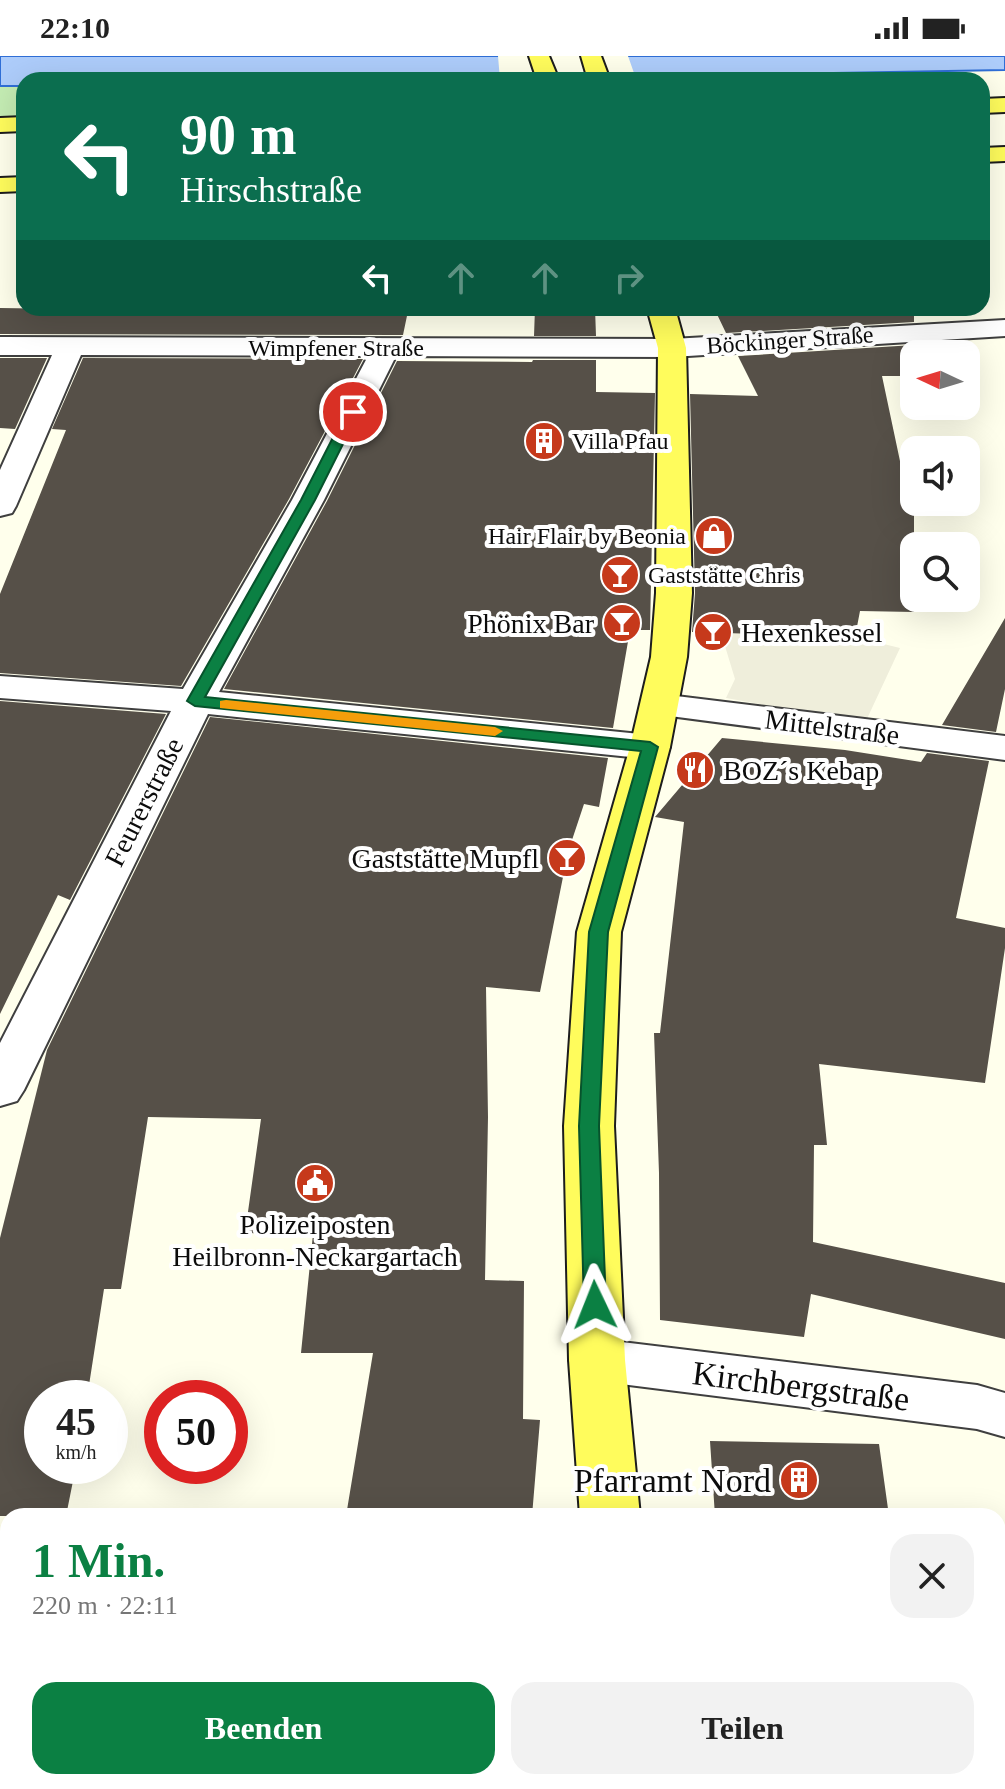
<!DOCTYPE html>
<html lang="de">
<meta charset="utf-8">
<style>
:root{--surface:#fff;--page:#f2f2f2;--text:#222;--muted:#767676;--accent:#0b8043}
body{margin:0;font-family:"Times New Roman",serif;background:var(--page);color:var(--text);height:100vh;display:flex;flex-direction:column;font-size:30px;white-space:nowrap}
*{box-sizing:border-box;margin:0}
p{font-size:26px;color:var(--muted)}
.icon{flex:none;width:44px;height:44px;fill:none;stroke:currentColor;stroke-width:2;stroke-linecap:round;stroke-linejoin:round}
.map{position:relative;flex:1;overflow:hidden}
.drawer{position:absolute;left:0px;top:1452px;width:1006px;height:282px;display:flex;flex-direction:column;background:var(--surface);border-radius:24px 24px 0 0;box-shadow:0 8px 32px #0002}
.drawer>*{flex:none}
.banner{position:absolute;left:16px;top:16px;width:974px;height:244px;border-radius:24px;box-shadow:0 8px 32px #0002;background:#0b6e4f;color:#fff;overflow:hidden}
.needle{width:52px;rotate:274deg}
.fabs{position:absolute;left:900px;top:284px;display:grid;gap:16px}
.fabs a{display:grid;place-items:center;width:80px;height:80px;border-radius:16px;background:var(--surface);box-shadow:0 8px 32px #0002;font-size:40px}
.speed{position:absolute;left:24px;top:1324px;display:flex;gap:16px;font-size:40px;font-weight:700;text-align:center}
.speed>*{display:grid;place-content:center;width:104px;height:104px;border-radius:50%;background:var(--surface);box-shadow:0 8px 32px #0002;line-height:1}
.speed small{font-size:20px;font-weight:400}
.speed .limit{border:12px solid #d22;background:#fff;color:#111}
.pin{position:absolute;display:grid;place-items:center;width:68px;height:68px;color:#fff;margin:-34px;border:4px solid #fff;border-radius:50%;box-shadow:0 2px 8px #0007}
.me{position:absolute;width:88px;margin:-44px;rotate:358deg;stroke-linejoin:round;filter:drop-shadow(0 0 6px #0008)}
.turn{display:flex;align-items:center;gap:28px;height:168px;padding:0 32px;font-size:36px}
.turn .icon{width:104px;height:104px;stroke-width:2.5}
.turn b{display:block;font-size:56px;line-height:68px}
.lanes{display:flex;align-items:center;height:76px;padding:0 32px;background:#0003;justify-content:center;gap:40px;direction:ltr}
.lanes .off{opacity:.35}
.round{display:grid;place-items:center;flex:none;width:84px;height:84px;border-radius:24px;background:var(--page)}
.head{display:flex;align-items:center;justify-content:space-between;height:136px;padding:0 32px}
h1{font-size:48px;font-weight:800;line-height:60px;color:var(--accent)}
.cta{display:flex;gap:16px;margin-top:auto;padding:16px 32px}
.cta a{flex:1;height:92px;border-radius:24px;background:var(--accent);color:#fff;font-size:32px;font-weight:800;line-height:92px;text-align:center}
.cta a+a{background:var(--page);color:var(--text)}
.status{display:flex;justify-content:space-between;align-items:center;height:56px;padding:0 40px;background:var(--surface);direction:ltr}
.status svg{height:22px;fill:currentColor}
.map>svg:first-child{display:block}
.green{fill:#c4ecb3}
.plaza{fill:#efeedb}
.water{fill:#adccfa;stroke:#2f6ed6;stroke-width:2}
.pier{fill:#ffffec}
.building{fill:#565048}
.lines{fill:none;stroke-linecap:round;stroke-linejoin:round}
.minor-casing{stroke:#3f3f3f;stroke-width:4}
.major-casing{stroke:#1d1d1d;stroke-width:4}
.minor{fill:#fff;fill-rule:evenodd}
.major{fill:#fffc5c;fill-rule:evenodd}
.route{fill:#0b8043;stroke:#07532c;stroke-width:2}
.slow{fill:#f59e0b}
.labels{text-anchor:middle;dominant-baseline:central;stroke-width:8;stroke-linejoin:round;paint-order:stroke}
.far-street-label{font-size:24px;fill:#0c0c0c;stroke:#fff}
.far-poi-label{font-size:24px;fill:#0c0c0c;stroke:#fff;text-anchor:start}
.poi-label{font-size:28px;fill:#0c0c0c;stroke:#fff;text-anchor:end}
.street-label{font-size:28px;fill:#0c0c0c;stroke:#fff}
.near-street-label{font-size:34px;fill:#0c0c0c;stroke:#fff}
.near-poi-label{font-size:34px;fill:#0c0c0c;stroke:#fff;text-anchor:end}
</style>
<div class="status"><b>22:10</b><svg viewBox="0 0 49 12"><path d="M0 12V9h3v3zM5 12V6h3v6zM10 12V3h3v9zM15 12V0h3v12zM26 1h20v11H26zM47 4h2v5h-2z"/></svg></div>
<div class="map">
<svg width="1005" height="1733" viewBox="0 0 1005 1733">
<rect width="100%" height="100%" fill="#ffffec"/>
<path class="green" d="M0 30H24V64H0Z"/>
<path class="plaza" d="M788 574 855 581 900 592 865 667 726 642 735 623 721 577 788 579Z"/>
<path class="water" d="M0 0H1005V14L426 24H24V30H0Z"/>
<path class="pier" d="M498 0H628L634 17 641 24H500Z"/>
<path class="building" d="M0 252 274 256 294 253 408 255 403 279 0 278Z
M535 252H595L596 280H534Z
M714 252H914V266L726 277Z
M914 289V320H882L904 424H914V556L860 555 855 581 788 574V579L692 576 695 537 690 338 758 340 738 300Z
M0 302H47L15 373 0 372Z
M83 302 363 303 289 443 181 630 0 617V538L66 374 52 373Z
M398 303 397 305 532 306 533 304H596V336L655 337 650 574H630L613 672 224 633 327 445Z
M1005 562V633L996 676 942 669Z
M0 645 166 658 70 844 58 839 0 958Z
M210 661 608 702 599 751 584 748 568 796 540 936 486 931 488 1061 485 1224 524 1225 523 1363 540 1364 532 1460H346L373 1297H301L313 1178 245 1177 261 1063 148 1061 121 1233H104L87 1342H42V1410H76L66 1460H0V1182L47 994Z
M722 682 845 694 921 706 927 697 989 705 956 862 1005 872V892L985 1027 819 1008 827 1089H814L813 1186 1005 1227V1283L811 1238 804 1281 660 1264 659 1117 654 977H660L684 766 655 761Z
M710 1385 879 1388 889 1460H715Z"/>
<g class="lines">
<defs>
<path id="minor" d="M1005 264V280L672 301 396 300 324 444 219 636 650 679 664 683 670 691 664 699 650 703 208 658 24 1034 17 1045 0 1050V987L171 655 0 642V620L183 633 292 444 368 300 81 299 16 450 12 457 0 460V414L52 299H0V281L672 283Z
M660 638 1005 680V704L647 657 641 649 647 641Z
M597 1283 977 1329 1005 1337V1381L977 1373 597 1325 577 1319 569 1304 577 1289Z"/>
<path id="major" d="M529 0H549L559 24H537Z
M581 0H601L610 24H588Z
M1005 42V56L982 57V43Z
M24 61V75L0 76V62Z
M1005 91V105L982 106V92Z
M24 121V135L0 136V122Z
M647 252H675L686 292 692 537 687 601 670 691 621 876 614 1070 625 1304 640 1460H580L569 1304 564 1070 577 876 630 691 651 601 656 537 658 292Z
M611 1726H679L680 1733H612Z"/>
</defs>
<use href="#minor" class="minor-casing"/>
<use href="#major" class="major-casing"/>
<use href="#minor" class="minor"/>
<use href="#major" class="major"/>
</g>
<path class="route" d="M353 352 359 356 315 444 205 641 650 686 658 691 608 876 599 1070 606 1249 603 1255 595 1258 587 1255 584 1249 579 1070 589 876 641 695 195 650 187 645 301 444 346 356Z"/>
<path class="slow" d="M226 644 495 671 503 675 495 680 220 652V645Z"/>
<defs>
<symbol id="building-disc" viewBox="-11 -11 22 22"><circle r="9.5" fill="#c6391b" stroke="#fff"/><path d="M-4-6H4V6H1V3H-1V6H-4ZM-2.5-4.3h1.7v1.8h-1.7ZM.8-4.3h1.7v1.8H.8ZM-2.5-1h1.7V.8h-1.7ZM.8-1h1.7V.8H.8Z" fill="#fff"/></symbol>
<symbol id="shop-disc" viewBox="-11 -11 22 22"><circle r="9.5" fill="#c6391b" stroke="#fff"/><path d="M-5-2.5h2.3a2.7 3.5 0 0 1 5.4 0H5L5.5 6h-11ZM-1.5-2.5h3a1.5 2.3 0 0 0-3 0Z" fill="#fff"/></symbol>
<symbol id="bar-disc" viewBox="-11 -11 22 22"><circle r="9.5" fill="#c6391b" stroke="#fff"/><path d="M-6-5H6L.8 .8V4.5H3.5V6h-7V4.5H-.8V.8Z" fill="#fff"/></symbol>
<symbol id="restaurant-disc" viewBox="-11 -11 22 22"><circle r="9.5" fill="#c6391b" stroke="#fff"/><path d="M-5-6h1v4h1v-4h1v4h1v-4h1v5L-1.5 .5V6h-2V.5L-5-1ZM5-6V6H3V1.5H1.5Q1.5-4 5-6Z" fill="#fff"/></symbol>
<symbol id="civic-disc" viewBox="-11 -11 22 22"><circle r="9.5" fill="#c6391b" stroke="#fff"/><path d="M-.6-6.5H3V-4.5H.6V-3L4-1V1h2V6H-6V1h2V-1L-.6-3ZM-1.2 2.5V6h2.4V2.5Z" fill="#fff"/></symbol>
</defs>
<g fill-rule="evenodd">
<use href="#building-disc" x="522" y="363" width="44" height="44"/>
<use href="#shop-disc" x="692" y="458" width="44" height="44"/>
<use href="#bar-disc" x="598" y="497" width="44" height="44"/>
<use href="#bar-disc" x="600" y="545" width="44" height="44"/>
<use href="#bar-disc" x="691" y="554" width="44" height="44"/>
<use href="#restaurant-disc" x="673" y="692" width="44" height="44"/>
<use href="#bar-disc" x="545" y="780" width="44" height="44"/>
<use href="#civic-disc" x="293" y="1105" width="44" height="44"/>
<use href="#building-disc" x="777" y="1402" width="44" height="44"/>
</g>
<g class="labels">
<g class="far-street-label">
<text transform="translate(790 284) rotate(-4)">Böckinger Straße</text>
<text x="336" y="292">Wimpfener Straße</text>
</g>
<g class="far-poi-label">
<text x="572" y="385">Villa Pfau</text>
<text x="686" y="480" text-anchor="end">Hair Flair by Beonia</text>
<text x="648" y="519">Gaststätte Chris</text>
</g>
<g class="poi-label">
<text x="594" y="567">Phönix Bar</text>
<text x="741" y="576" text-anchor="start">Hexenkessel</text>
<text x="723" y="714" text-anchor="start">BOZ´s Kebap</text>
<text x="539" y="802">Gaststätte Mupfl</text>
<text x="315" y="1168" text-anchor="middle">Polizeiposten<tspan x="315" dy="32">Heilbronn-Neckargartach</tspan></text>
</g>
<g class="street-label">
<text transform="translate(832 671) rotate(7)">Mittelstraße</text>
<text transform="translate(144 746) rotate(-63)">Feurerstraße</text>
</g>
<g class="near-street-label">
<text transform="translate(801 1330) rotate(7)">Kirchbergstraße</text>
</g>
<g class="near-poi-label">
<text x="771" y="1424">Pfarramt Nord</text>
</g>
</g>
</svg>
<div class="fabs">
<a><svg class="needle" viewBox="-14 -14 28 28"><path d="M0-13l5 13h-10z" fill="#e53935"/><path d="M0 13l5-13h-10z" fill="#767676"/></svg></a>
<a><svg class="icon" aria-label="sound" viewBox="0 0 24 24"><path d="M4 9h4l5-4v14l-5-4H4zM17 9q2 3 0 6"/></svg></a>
<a><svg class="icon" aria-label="search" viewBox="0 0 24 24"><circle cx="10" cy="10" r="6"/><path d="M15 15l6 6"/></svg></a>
</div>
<div class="speed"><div>45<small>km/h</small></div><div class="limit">50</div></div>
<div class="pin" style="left:353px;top:356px;background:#d93025"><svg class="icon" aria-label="arrive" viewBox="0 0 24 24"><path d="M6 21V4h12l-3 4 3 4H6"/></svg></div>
<svg class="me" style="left:595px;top:1249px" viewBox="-20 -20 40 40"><path d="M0-17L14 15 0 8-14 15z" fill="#0b8043" stroke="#fff" stroke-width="4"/></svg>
<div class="banner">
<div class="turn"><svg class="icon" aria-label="left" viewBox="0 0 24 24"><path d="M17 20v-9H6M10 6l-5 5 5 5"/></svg><div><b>90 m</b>Hirschstraße</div></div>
<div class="lanes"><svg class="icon" aria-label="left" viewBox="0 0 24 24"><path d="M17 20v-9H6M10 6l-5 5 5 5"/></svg><svg class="icon off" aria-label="ahead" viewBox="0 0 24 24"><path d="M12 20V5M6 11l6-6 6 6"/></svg><svg class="icon off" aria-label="ahead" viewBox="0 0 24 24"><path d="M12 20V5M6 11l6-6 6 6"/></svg><svg class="icon off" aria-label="right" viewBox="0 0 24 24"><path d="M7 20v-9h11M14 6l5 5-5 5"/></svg></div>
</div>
<section class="drawer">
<div class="head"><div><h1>1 Min.</h1><p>220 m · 22:11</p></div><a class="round"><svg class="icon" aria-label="close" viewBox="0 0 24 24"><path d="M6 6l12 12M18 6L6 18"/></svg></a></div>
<div class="cta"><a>Beenden</a><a>Teilen</a></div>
</section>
</div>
